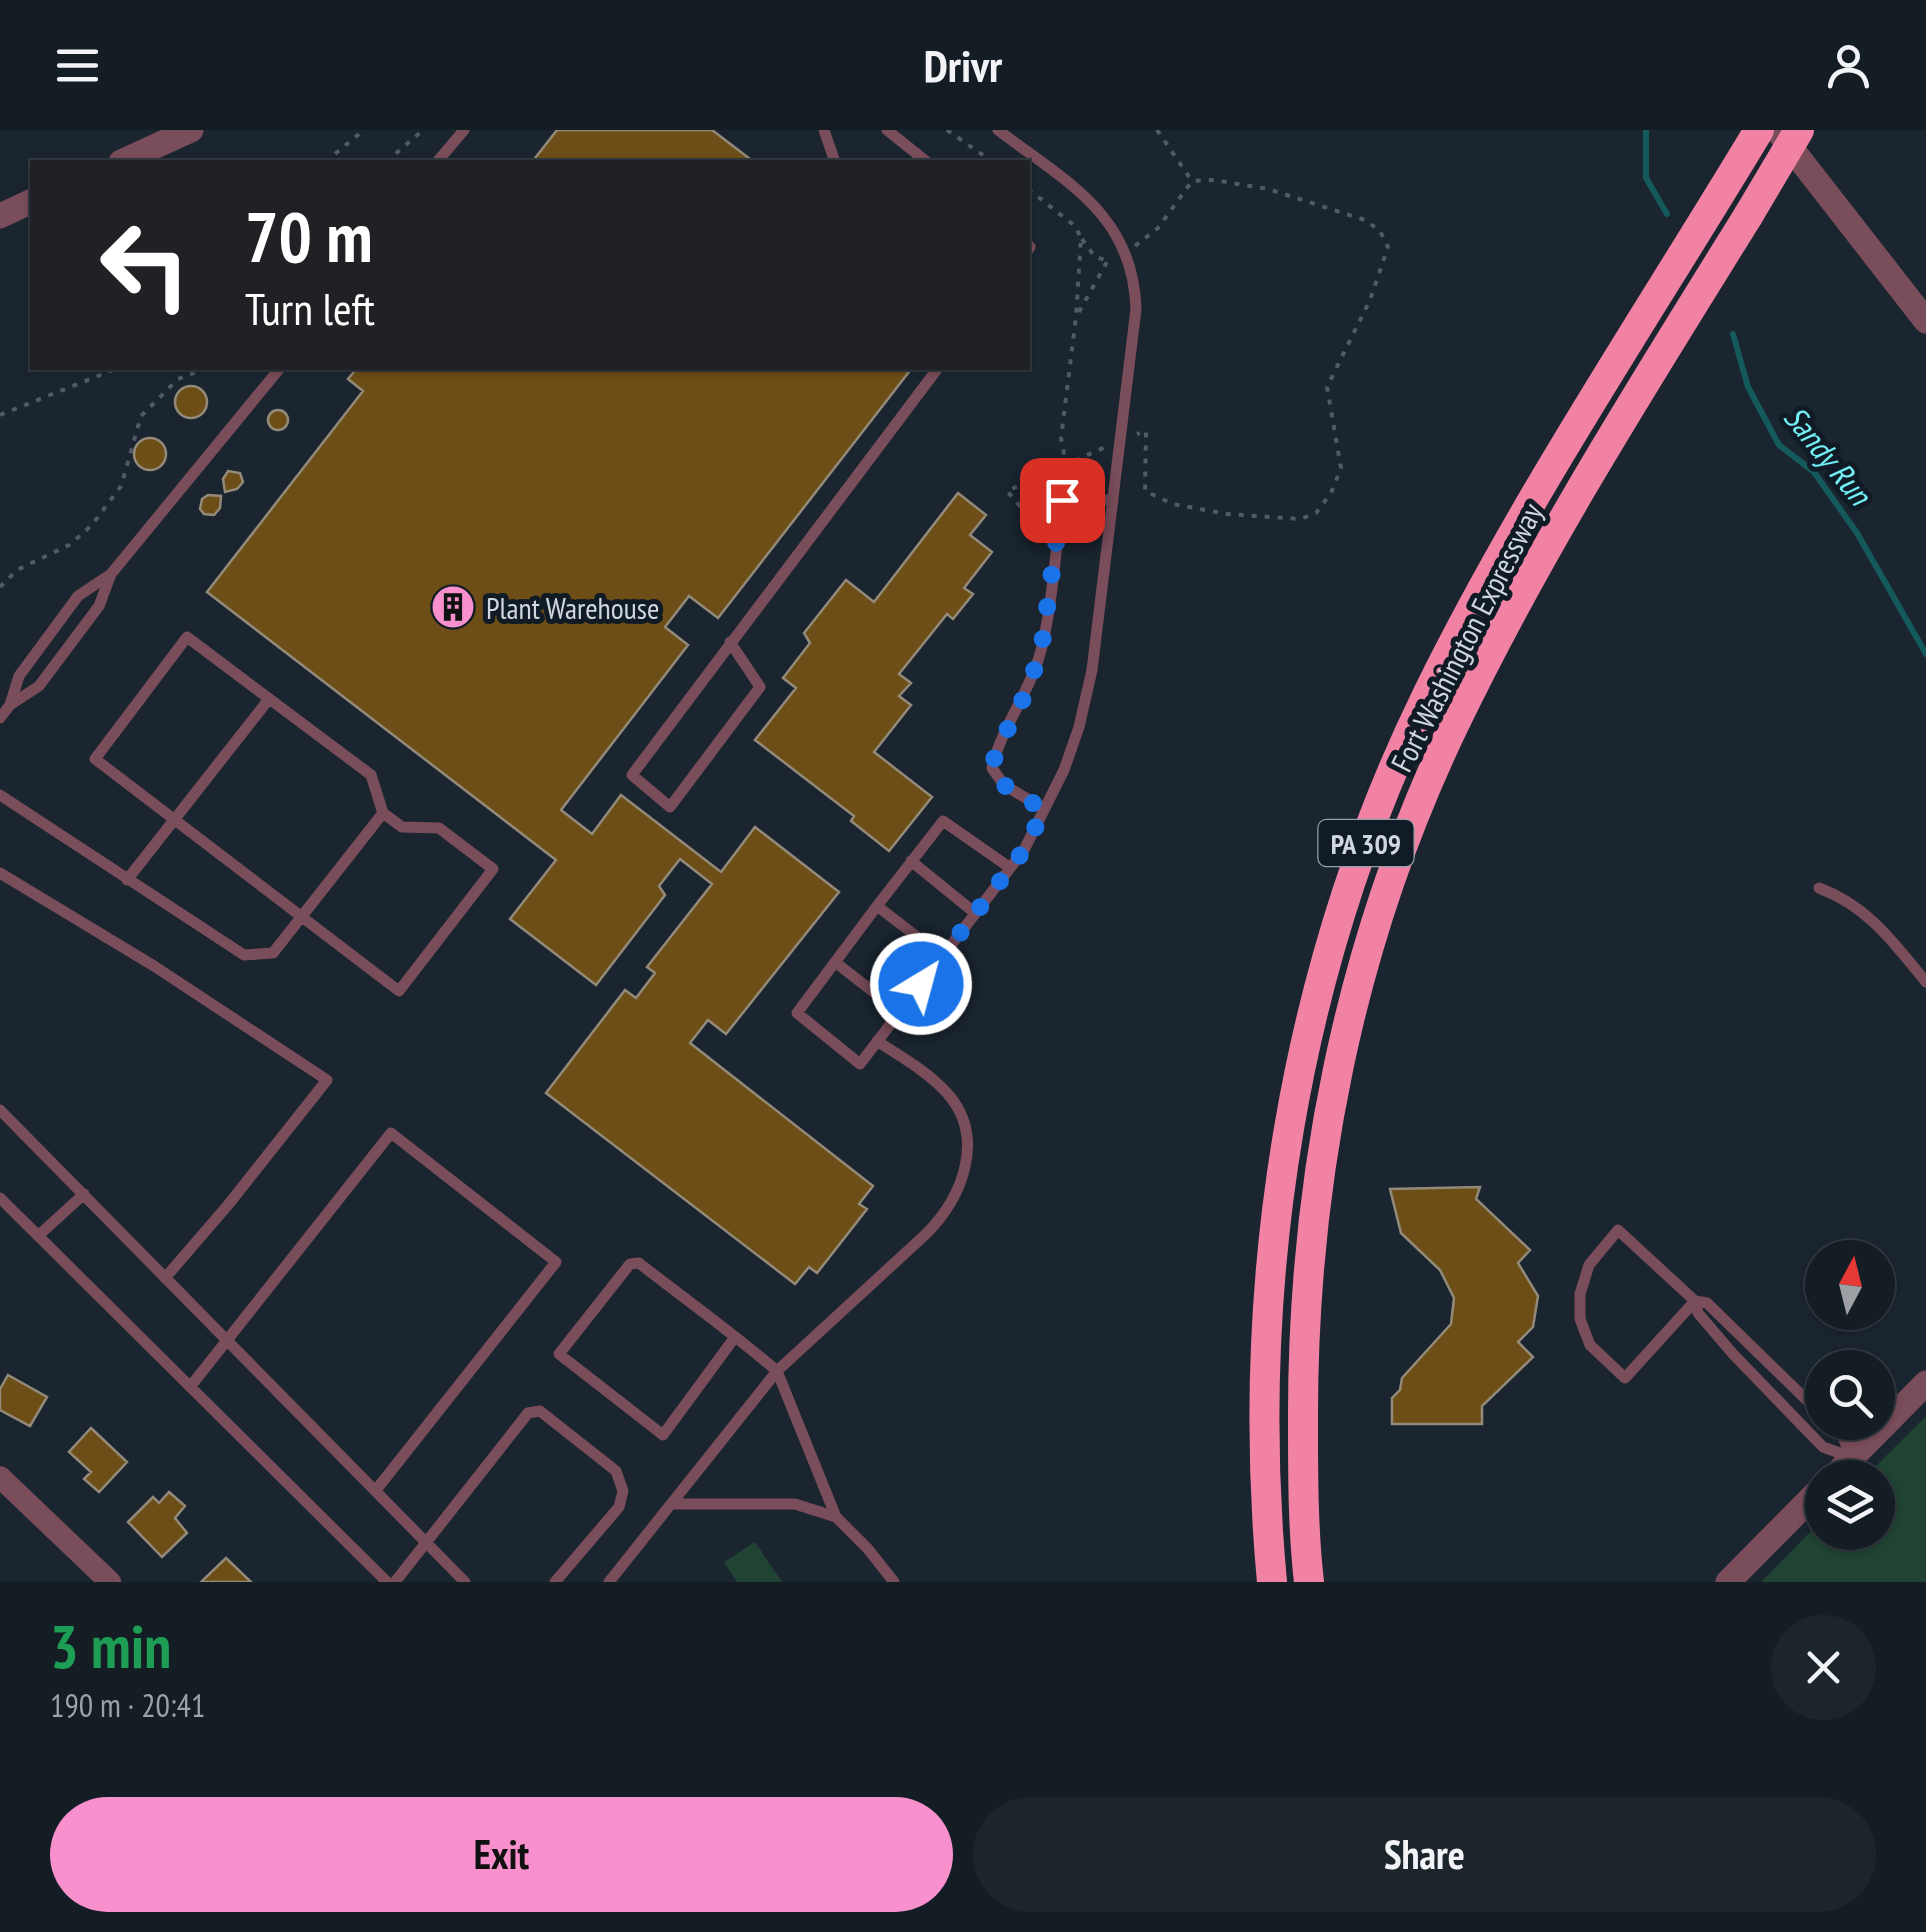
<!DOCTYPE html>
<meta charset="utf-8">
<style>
:root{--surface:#141c24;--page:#1d252c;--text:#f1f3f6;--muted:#9da1a6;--line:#333a41;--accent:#f790cd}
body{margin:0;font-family:"PT Sans Narrow",sans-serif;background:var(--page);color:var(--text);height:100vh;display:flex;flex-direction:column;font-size:38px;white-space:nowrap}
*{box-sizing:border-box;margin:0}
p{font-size:32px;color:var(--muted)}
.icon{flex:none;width:55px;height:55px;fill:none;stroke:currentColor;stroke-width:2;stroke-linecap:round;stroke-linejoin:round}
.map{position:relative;height:1452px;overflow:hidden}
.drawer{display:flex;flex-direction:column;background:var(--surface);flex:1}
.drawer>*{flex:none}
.banner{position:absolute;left:30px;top:30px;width:1000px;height:210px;border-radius:0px;box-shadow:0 2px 8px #0004,0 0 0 2px var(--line);background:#202124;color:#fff;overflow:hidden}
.needle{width:65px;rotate:7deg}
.controls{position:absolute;left:1805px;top:1110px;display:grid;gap:20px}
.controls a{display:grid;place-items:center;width:90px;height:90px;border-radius:50%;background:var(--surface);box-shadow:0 2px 8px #0004,0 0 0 2px var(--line);font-size:50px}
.pin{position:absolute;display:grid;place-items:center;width:85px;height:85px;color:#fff;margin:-42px;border-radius:20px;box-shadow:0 5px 15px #0006}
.me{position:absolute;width:110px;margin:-55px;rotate:37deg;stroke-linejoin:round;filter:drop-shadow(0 0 8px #0008)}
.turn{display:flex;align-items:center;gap:35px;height:210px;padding:0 50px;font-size:45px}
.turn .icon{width:130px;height:130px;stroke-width:2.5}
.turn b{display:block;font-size:70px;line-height:85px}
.round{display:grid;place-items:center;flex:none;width:105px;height:105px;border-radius:52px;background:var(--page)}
.summary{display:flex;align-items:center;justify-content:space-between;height:170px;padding:0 50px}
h1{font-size:60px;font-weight:600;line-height:75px;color:#1e9e55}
.button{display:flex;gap:20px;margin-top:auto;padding:20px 50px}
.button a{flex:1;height:115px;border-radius:60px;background:var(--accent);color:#111;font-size:40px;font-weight:600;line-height:115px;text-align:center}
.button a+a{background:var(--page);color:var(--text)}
header{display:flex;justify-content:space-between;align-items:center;height:130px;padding:0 50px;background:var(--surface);font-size:45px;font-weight:600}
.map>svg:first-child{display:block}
.green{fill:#204333}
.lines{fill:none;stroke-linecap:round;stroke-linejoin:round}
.stream{stroke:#14595c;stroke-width:6}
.building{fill:#6c4e16;stroke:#938a7a;stroke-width:2.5}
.path{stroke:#515b65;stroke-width:4;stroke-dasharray:5 8;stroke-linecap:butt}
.service{stroke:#7a4d5a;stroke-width:11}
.minor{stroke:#7a4d5a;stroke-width:22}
.tertiary{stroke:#7a4d5a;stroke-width:25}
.motorway{stroke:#f282a4;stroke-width:30}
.motorway-bridge{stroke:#f282a4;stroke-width:30}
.route{stroke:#1a73e8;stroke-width:18;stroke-dasharray:0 32.4}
.labels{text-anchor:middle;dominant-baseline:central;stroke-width:10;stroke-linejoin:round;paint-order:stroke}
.shield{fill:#111b26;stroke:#979fa8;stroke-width:2.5}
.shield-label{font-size:28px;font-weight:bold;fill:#d0d8df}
.poi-label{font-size:30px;fill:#d0d8df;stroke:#111b26;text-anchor:start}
.street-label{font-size:30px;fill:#d0d8df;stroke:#111b26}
.water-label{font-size:32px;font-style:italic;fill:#73f0f5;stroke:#111b26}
</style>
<header><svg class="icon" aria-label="menu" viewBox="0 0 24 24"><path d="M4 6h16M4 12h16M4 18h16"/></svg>Drivr<svg class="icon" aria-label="person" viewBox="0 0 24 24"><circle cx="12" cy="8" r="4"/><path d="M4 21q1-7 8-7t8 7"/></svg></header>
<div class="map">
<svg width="1926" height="1452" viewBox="0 0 1926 1452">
<rect width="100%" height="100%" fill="#1a2530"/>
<path class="green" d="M1926 1286V1452H1761L1822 1390V1402H1878V1348L1865 1347Z
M755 1412 782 1452H737L724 1432Z"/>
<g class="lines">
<path class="stream" d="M1646 0V48L1667 84
M1733 204 1748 257 1779 315 1814 342 1857 403 1926 524"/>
</g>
<path class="building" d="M557 0H712L754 32H532Z
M357 238H912L718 488 689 466 665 497 688 515 561 680 592 704 621 665 721 742 755 697 839 762 726 904 708 890 690 913 873 1056 859 1074 867 1079 817 1143 809 1137 795 1154 546 963 625 860 636 868 655 843 647 837 712 754 680 729 659 756 665 765 596 855 510 789 556 730 207 462 363 261 348 249Z
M175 272a16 16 0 1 1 32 0a16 16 0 1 1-32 0Z
M268 290a10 10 0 1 1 20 0a10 10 0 1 1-20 0Z
M134 324a16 16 0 1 1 32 0a16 16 0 1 1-32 0Z
M228 341 240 343 243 352 237 359 225 362 223 349Z
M958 363 986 385 970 405 992 422 964 458 973 464 953 489 947 484 899 544 911 553 899 566 911 575 874 622 932 667 889 721 851 691 854 686 755 610 796 558 783 548 810 513 804 503 846 450 874 472Z
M208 365 221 366 220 378 214 385 204 384 200 379 202 369Z
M1480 1057 1476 1069 1530 1120 1518 1133 1538 1166 1533 1197 1518 1212 1533 1227 1482 1276V1294H1392V1268L1400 1260 1402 1248 1451 1194 1454 1168 1440 1140 1401 1103 1390 1059Z
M8 1245 47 1267 30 1296 0 1280V1259Z
M91 1298 127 1332 99 1362 84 1349 91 1342 69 1322Z
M169 1362 185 1376 175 1388 187 1403 162 1427 128 1392 153 1367 159 1373Z
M226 1428 251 1452H201Z"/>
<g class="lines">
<path class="path" d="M947 0 993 32
M1157 0 1192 51
M325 32 364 0
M386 32 423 0
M1028 59 1075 96 1081 108 1076 187 1061 308 1066 335 1105 317
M1082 109 1095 127 1106 130
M1135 116 1158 98 1192 51 1214 50 1268 59 1365 90 1380 101 1388 117 1370 170 1327 257 1341 338 1331 363 1316 383 1300 389 1227 384 1173 374 1145 361 1146 301 1137 304
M1079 182 1108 130
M0 285 118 238
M1046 380 1020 376 1007 361 1066 335
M0 457 17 440 69 415 92 395 121 356 141 286 178 249 207 238"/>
<path class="service" d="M824 0 835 32
M887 0 927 32
M437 32 464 0
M1028 115 1030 117 1028 120
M187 507 371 645 383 683 402 697 439 698 493 739 399 861 95 629Z
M730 512 760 557 670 677 632 645 938 238
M10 575 19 546 78 466 111 444 280 238
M0 588 10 575 39 556 99 476 111 444
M0 665 244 825 273 823 383 683
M1044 679 1004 655 992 638C1001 598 1029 564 1040 524 1052 481 1056 416 1062 370L1075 366 1113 371
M911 731 975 783
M0 743 154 836 327 950 228 1075 165 1148
M127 750 269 569
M1819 758C1868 776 1894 813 1926 852
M877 776 797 883 860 934 1024 720 1064 640 1079 597 1092 540 1136 179C1133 84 1066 52 998 0
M942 826 877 776 943 691 1009 737
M835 832 899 882
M0 980 465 1452
M0 1068 387 1452
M38 1106 84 1064
M1695 1171 1625 1248 1590 1215 1580 1189V1164L1589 1135 1618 1100 1695 1171 1707 1173 1822 1285
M1695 1171 1698 1183 1733 1224 1823 1317 1851 1327
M735 1207 663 1305 559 1224 630 1134 639 1133C685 1169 733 1203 777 1241L836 1387 868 1419 894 1452
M190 1257 391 1003 556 1132 376 1360
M1830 1292 1841 1303 1852 1328
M671 1374H795L836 1387
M395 1452 528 1283 540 1281 616 1341 623 1361 619 1377 555 1452
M609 1452 777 1241 926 1104C962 1068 987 1008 947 963 927 941 901 927 877 911"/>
<path class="minor" d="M0 1347 110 1452"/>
<path class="tertiary" d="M1777 0 1926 191
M121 32 191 0
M0 86 32 71
M1832 1348 1926 1253
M1728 1452 1822 1357"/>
<path class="motorway" d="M1272 1452C1244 1151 1294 836 1428 563 1524 368 1647 186 1759 0
M1309 1452C1303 1400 1303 1346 1303 1293 1302 1053 1349 814 1453 597 1538 420 1645 252 1748 86"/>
<path class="motorway-bridge" d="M1748 86 1799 0"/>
</g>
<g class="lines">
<path class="route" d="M921 854 1024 720 1044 680 1004 655 992 638 996 622 1026 563 1041 521 1062 370"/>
</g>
<defs>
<symbol id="building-disc" viewBox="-11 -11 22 22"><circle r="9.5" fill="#f790cd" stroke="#111b26"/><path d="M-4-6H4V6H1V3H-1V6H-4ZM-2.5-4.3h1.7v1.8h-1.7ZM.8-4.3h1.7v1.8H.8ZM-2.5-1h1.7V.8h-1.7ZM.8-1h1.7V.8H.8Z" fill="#111"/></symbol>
</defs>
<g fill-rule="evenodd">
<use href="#building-disc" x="428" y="452" width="50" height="50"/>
</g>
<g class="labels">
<rect class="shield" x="1318.5" y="690" width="95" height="46" rx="8"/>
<g class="shield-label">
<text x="1366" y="713">PA 309</text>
</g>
<g class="poi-label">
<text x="486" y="477">Plant Warehouse</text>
</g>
<g class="street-label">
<text transform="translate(1466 507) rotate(-63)">Fort Washington Expressway</text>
</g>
<g class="water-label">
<text transform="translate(1828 325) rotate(51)">Sandy Run</text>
</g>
</g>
</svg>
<div class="controls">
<a><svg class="needle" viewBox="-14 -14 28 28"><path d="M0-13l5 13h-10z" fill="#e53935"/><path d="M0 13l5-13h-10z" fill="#9da1a6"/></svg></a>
<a><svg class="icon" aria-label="search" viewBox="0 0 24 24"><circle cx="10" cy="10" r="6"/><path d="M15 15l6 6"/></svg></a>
<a><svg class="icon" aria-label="layers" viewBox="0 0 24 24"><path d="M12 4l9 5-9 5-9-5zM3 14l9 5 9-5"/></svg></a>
</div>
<div class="pin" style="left:1062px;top:370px;background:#d93025"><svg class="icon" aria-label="arrive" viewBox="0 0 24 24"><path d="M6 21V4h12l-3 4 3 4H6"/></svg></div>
<svg class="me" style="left:921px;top:854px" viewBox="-20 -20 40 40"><circle r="17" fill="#1a73e8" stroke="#fff" stroke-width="3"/><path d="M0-11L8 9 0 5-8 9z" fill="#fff"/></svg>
<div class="banner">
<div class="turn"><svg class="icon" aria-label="left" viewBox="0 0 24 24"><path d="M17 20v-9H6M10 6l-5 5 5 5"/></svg><div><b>70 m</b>Turn left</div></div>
</div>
</div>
<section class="drawer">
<div class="summary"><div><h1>3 min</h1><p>190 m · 20:41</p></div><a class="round"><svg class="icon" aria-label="close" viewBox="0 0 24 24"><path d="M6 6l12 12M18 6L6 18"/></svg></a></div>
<div class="button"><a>Exit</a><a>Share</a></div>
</section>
